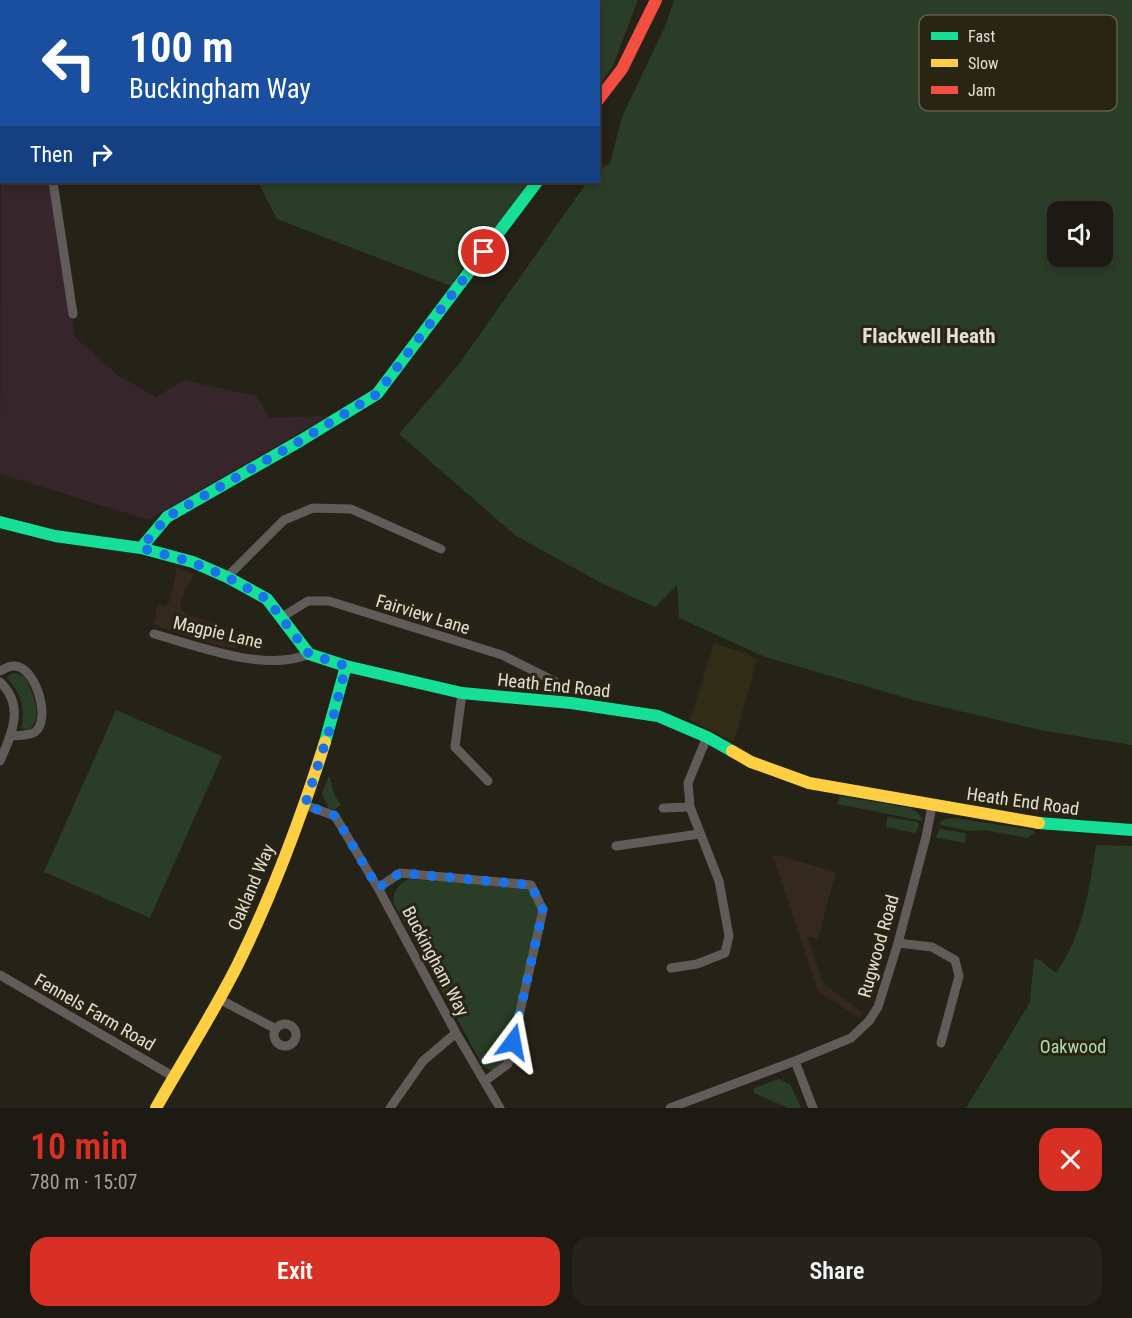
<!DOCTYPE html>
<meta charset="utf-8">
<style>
:root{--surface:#1c1a12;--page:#25231b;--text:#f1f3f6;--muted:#a0a19f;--line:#3a3832;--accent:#d93025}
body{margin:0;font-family:"Roboto Condensed",sans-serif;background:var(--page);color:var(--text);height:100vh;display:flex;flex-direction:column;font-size:22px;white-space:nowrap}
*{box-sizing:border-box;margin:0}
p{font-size:20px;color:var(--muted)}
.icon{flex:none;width:33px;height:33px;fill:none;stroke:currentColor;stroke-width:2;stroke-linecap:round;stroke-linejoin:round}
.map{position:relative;height:1108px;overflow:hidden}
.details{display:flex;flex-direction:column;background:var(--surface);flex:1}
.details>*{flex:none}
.banner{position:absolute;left:0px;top:0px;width:600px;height:183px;box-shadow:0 3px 9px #0003,0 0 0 2px var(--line);background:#1a4fa0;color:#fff;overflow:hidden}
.controls{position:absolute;left:1047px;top:201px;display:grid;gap:12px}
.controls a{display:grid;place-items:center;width:66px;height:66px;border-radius:12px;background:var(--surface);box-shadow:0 3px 9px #0003,0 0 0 2px var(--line);font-size:30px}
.pin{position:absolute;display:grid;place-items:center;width:51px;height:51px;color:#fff;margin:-26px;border:3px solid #fff;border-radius:50%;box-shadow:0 2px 6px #0007}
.me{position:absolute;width:66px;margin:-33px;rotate:13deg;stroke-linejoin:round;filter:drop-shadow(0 0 4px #0008)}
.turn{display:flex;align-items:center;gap:21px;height:126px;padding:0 30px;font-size:27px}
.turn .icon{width:78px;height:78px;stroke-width:2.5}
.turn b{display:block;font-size:42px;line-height:51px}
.then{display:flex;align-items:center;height:57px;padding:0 30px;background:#0003;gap:12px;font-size:22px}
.round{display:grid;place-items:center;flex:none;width:63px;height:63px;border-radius:18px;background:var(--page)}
.summary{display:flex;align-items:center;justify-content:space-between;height:102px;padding:0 30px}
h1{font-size:36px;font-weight:600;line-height:45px;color:var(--accent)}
.cta{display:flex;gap:12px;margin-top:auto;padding:12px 30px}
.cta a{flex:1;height:69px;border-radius:18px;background:var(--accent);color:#fff;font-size:24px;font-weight:600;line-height:69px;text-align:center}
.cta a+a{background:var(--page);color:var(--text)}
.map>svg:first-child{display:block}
.built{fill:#312c15}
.industrial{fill:#35281c}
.education{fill:#36252b}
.green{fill:#293d27;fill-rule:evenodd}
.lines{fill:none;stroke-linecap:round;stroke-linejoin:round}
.street{stroke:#615b59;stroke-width:9}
.fast{stroke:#16e098;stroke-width:12}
.slow{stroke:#ffcf43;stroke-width:12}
.jam{stroke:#f24e42;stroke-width:12}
.route{stroke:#1a73e8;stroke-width:10;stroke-dasharray:0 18}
.labels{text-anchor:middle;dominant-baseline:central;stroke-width:6;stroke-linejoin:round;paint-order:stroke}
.street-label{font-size:18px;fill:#e2dfd4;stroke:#2a2513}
.park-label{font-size:18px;fill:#aedfac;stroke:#2a2513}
.quarter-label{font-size:21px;font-weight:bold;fill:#e2dfd4;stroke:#2a2513}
.key{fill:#2a2513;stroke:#615d4d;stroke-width:1.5}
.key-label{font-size:16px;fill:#e2dfd4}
</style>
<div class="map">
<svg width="1132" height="1108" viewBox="0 0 1132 1108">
<rect width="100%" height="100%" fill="#252218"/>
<path class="built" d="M714 643 745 653 757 660 734 742 690 720Z"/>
<path class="industrial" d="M175 567 194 574 190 583H188L180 604 181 609 188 615 215 624 227 629V631L235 634 242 631 236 649 196 640 154 624 157 615 155 614 158 605 165 606 169 602 176 574Z
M776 855 836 872 818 939 808 936 809 942 823 983 863 1013 859 1018 818 991 773 856Z"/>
<path class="education" d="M1 176 2 182H48L56 218 75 337 119 376 156 397 184 380 256 396 270 418 328 416 149 520 0 474Z"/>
<path class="green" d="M321 0H638L613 66 599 86 598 2Z
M674 0H1132V745L1040 730 917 701 765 657 679 618 677 585 655 607 601 583 516 536 399 434 459 364 587 182H598L599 170 610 163 622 117 666 24ZM1058 212H1102V256H1058Z
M261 182H529L485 243 481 240 451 286 277 219 259 184Z
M16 673 25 677C32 690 46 721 27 730L21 728C26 709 21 692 7 678L10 674Z
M116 710 222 756 150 918 44 872Z
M328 777H330L334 794 341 805 334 810 329 809 322 794Z
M840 796 911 808 920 815 923 821 837 804Z
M887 817 917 822 919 824 916 832 914 833 886 827Z
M955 818 1033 830 1035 833 1027 838 983 830 970 831 940 825 941 821 946 819Z
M940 829 966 833 965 843 938 838 936 837Z
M1096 845 1132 846V1108H966L1030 1002 1034 958 1040 960 1056 973C1083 935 1089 890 1096 845Z
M409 879 523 888 533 891 541 911 504 1067 493 1072 483 1066 393 902C394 890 398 884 409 879Z
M779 1079 790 1084 801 1108H788L754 1093V1088Z"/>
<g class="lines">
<path class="street" d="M79 2 80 0
M0 150 2 129
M53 182 73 314
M227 577 284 520 313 508 351 509 441 549
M282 617 308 601H329L502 655 554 681
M154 634C199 646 265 673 309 654
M0 671C4 669 9 666 13 666 35 664 52 719 35 732 29 736 19 735 12 736
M0 682C25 705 12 734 0 761
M462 693 455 747 488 781
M305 805 335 816 378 888 456 1033 500 1108
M663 808 690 807
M616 846 699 834
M378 888 400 873 531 885 543 910 508 1064 485 1081
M898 943 932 947 955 960 959 976 941 1043
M671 968 697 964 725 953 729 936 719 881 690 807 688 783 707 737
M0 975 174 1077
M219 999 276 1029
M274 1035a11 11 0 1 1 22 0a11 11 0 1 1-22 0Z
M795 1061 813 1108
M390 1108 423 1061 456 1033
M670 1108 795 1061 851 1038 869 1021 878 1007 898 943 926 837 932 806"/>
<path class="fast" d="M0 522 55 536 141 548 193 562 227 577 267 599 309 654 346 666 462 693 571 703 658 716 707 737 732 751
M141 548 167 517 300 441 377 394 537 182
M325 742 346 666
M1039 823 1132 830"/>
<path class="slow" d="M732 751 751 762 809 783 1039 823
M156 1108C183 1060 213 1014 238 964 273 893 301 818 325 742"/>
<path class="jam" d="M598 100 622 69 656 0"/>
</g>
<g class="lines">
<path class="route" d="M484 252 377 394 300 441 167 517 141 548 192 562 227 577 267 599 309 654 346 666 332 722 305 805 335 816 378 888 400 873 531 885 543 910 513 1042"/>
</g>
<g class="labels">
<g class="street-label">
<text transform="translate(423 614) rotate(17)">Fairview Lane</text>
<text transform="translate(218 632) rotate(13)">Magpie Lane</text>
<text transform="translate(554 685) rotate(6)">Heath End Road</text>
<text transform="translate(1023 801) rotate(8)">Heath End Road</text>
<text transform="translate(251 887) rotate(-67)">Oakland Way</text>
<text transform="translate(878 946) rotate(-74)">Rugwood Road</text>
<text transform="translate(436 961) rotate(62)">Buckingham Way</text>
<text transform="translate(95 1012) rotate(30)">Fennels Farm Road</text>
</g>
<g class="park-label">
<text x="1073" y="1046">Oakwood</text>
</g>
<g class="quarter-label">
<text x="929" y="336">Flackwell Heath</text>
</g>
</g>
<rect x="919" y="15" width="198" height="96" rx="9" class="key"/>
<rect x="931" y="32" width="27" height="8" fill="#16e098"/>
<rect x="931" y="59" width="27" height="8" fill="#ffcf43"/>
<rect x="931" y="86" width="27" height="8" fill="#f24e42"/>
<g class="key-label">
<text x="968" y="42">Fast</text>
<text x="968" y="69">Slow</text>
<text x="968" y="96">Jam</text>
</g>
</svg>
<div class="controls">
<a><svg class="icon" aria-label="sound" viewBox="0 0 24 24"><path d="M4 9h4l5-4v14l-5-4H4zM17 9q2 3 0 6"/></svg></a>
</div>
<div class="pin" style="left:484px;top:252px;background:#d93025"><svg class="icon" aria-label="arrive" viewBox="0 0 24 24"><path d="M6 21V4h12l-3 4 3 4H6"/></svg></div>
<svg class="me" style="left:513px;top:1042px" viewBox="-20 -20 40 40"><path d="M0-17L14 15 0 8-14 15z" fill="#1a73e8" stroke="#fff" stroke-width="4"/></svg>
<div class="banner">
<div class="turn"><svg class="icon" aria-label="left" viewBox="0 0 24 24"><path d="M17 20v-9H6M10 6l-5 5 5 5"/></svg><div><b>100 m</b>Buckingham Way</div></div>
<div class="then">Then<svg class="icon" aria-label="right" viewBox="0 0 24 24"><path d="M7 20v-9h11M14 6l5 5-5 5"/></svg></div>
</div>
</div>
<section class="details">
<div class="summary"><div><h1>10 min</h1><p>780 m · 15:07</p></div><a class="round" style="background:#d93025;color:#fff"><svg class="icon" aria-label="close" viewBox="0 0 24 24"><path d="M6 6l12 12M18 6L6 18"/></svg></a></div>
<div class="cta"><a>Exit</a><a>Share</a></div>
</section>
